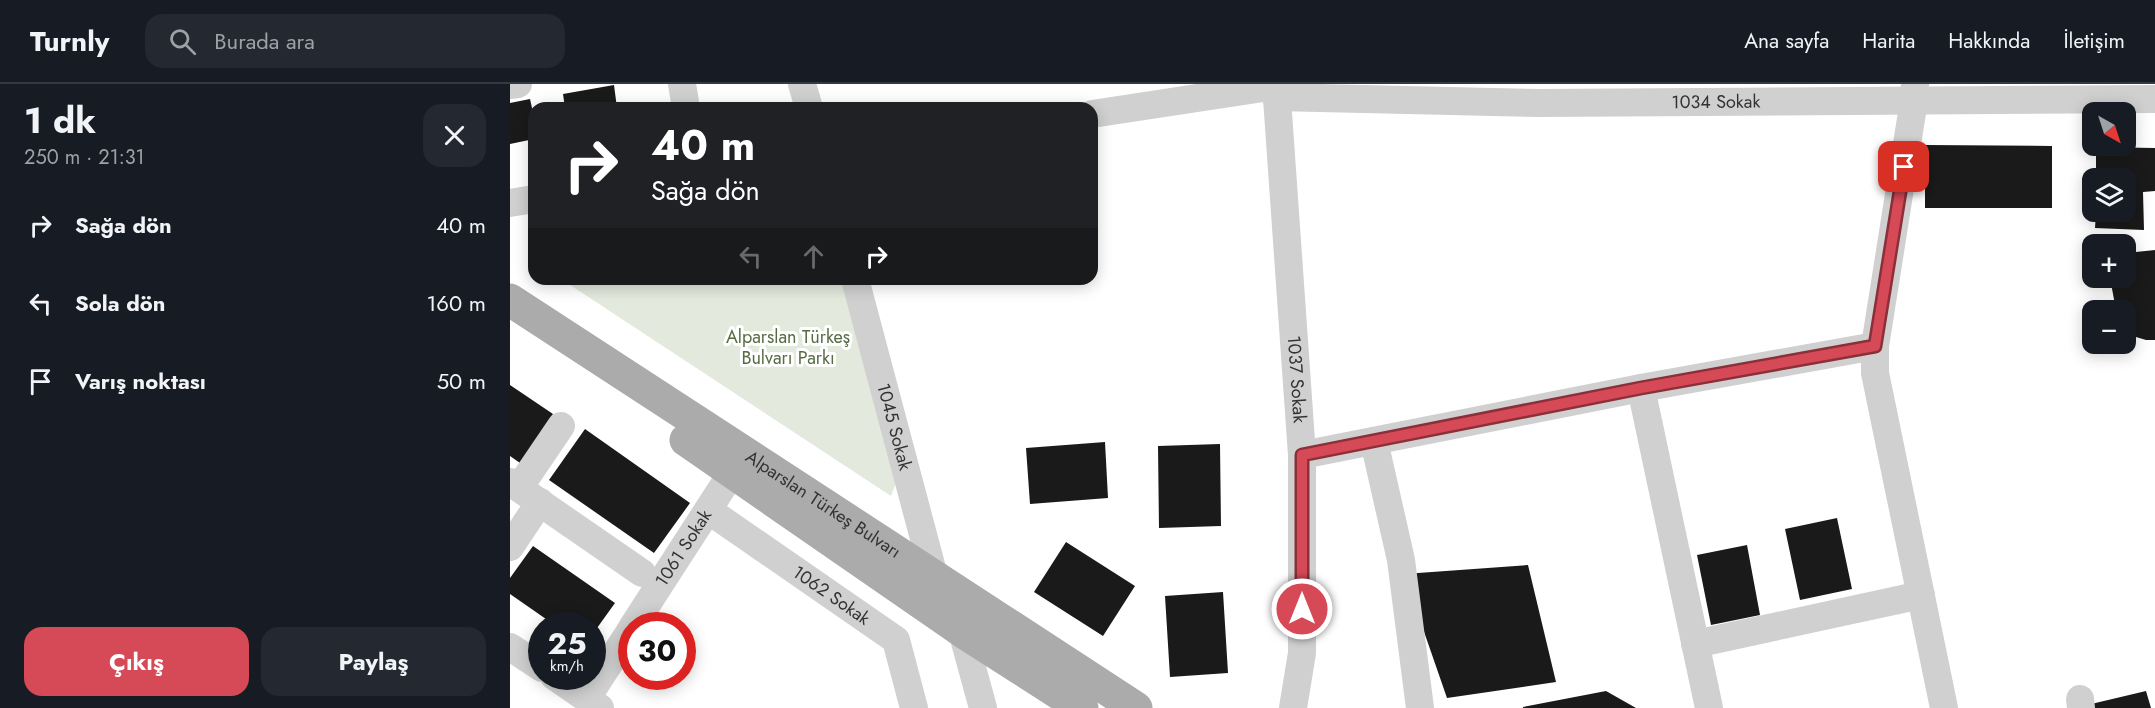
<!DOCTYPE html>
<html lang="tr">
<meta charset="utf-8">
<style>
:root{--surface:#171b24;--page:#242831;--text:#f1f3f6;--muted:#9ea1a6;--line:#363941;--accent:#d64957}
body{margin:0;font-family:Jost,sans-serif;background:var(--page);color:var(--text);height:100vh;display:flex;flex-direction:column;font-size:22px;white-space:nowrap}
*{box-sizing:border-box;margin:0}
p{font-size:20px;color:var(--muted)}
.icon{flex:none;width:33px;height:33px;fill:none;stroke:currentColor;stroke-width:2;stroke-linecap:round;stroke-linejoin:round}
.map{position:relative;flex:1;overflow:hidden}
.details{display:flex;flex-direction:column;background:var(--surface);width:510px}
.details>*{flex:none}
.guide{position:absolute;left:18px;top:18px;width:570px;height:183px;border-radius:18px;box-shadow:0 3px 15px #0003;background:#202124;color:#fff;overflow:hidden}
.needle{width:39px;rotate:141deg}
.controls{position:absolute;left:1572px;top:18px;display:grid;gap:12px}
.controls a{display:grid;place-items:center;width:54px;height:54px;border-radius:12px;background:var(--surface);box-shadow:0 3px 15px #0003;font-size:30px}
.speed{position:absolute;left:18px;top:528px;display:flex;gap:12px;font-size:30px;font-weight:700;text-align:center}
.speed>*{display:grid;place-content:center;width:78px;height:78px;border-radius:50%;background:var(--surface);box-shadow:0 3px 15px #0003;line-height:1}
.speed small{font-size:15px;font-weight:400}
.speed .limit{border:9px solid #d22;background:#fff;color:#111}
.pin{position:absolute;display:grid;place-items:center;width:51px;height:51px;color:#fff;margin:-26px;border-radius:12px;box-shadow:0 3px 9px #0006}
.me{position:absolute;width:66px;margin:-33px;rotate:0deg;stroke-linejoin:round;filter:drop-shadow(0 0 4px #0008)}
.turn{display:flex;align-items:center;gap:21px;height:126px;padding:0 24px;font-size:27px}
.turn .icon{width:78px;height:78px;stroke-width:2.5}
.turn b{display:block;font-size:42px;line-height:51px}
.lanes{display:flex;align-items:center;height:57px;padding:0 24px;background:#0003;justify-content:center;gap:30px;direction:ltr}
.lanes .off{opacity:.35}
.round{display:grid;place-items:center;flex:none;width:63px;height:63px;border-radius:18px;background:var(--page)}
.overview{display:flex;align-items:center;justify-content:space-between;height:102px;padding:0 24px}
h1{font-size:36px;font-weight:700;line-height:45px}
.cta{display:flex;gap:12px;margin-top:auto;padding:12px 24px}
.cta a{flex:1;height:69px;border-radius:18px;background:var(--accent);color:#fff;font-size:24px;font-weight:700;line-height:69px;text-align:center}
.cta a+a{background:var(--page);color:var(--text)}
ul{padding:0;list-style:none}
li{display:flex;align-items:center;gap:18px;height:78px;padding:0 24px}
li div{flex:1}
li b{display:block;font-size:22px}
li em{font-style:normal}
header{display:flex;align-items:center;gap:36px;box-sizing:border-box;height:84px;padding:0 30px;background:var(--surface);border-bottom:2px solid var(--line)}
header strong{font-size:28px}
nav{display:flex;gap:33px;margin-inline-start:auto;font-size:21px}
.search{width:420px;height:54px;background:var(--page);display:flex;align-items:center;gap:15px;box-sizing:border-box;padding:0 21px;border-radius:18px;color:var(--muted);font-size:22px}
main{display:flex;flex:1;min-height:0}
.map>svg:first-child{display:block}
.green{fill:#e3e9dd}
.building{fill:#1a1a1a}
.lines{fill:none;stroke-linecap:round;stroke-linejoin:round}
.minor{stroke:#d0d0d0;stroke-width:28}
.major{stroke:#ababab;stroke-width:33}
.route-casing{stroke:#8b2f39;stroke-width:15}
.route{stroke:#d64957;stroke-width:10}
.labels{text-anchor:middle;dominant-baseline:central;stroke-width:6;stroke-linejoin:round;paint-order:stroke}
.street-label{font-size:18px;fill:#333;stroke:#fff}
.park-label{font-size:18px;fill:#576b43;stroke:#fff}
</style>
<header>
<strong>Turnly</strong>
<div class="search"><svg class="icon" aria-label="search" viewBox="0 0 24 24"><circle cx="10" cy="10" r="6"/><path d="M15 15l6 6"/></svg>Burada ara</div>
<nav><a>Ana sayfa</a><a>Harita</a><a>Hakkında</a><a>İletişim</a></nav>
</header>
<main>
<section class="details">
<div class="overview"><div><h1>1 dk</h1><p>250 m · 21:31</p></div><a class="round"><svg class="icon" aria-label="close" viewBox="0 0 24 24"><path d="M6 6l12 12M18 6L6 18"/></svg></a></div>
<ul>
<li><svg class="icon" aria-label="right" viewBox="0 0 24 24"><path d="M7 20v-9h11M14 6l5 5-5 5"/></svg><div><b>Sağa dön</b></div><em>40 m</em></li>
<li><svg class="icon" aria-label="left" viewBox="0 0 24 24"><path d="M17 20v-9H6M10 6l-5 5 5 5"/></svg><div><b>Sola dön</b></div><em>160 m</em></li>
<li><svg class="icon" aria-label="arrive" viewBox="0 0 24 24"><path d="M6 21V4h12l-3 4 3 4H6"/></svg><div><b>Varış noktası</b></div><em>50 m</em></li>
</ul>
<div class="cta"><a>Çıkış</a><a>Paylaş</a></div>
</section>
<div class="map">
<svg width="1645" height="624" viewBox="0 0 1645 624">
<rect width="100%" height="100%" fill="#fff"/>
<path class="green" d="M51 195H331L387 396 381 412Z"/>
<path class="building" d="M104 1 107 24H55L53 10Z
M20 15 24 33V55L0 60V19Z
M1415 61 1542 62V124H1415Z
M1586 63 1645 64V107L1633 108 1634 146 1585 144 1586 128H1616V94H1586Z
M1645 166V256H1636L1616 250V226H1606L1600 194H1616V169Z
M0 301 43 330 10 379 0 372Z
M75 345 180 419 144 469 39 396Z
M595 358 598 414 520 420 516 364Z
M710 360 711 442 649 444 648 362Z
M1327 434 1342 505 1290 516 1275 445Z
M556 458 625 502 593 552 524 508Z
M1237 461 1250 531 1201 541 1187 471Z
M23 462 105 519 82 551V542H46L0 510V494Z
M1018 481 1046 598 937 614 894 490Z
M713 508 718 589 660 593 655 512Z
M1096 607 1126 624H1013V623Z
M1636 607 1641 624H1577V621Z"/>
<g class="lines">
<g class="minor">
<path d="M172 0 176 24"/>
<path d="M292 0 299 24"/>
<path id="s1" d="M766 0 792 371V569L783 624"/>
<path d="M1405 0 1404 16 1365 262V289L1434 624"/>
<path d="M0 1 8 0"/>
<path id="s2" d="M766 13 1029 19 1645 15"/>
<path d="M582 30 766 2"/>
<path d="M0 119 24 115"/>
<path id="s3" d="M345 195 424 492"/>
<path d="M1131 304 1199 624"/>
<path d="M864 357 891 476 910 624"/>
<path d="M792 371 1131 304 1365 262"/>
<path d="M0 398 132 489"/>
<path d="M9 404 51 342"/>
<path id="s4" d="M198 426 386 556 404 624"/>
<path d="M0 463 30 418"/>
<path id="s5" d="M123 542 223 387"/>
<path d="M452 547 473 624"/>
<path d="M1185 560 1411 511"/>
<path d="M0 563 32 584"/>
<path d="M44 592 90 624"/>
<path d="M77 614 122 544"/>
<path d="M1570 615 1571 624"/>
</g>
<g class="major">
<path id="s6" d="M0 216 626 624"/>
<path d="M176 356 452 547 572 624"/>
</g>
</g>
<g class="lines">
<defs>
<path id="route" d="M792 525V371L1131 304 1365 262 1394 83"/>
</defs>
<use href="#route" class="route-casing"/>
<use href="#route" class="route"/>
</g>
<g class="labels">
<g class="street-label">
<text stroke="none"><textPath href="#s2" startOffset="440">1034 Sokak</textPath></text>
<text stroke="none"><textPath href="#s1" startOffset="296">1037 Sokak</textPath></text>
<text stroke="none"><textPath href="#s3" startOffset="153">1045 Sokak</textPath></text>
<text stroke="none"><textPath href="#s6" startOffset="374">Alparslan Türkeş Bulvarı</textPath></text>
<text stroke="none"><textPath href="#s5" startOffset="93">1061 Sokak</textPath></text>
<text stroke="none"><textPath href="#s4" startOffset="150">1062 Sokak</textPath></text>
</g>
<g class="park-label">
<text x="278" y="253">Alparslan Türkeş<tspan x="278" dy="21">Bulvarı Parkı</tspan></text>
</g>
</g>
</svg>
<div class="controls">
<a><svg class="needle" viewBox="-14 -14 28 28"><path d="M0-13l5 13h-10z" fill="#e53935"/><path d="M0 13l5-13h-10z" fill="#9ea1a6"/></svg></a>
<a><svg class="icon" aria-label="layers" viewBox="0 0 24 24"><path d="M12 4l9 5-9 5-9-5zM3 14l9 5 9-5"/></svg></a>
<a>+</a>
<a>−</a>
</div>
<div class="speed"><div>25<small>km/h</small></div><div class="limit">30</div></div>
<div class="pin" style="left:1394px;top:83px;background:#d93025"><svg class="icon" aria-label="arrive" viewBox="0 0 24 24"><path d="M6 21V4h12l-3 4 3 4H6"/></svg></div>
<svg class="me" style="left:792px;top:525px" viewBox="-20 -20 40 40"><circle r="17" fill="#d64957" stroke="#fff" stroke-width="3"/><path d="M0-11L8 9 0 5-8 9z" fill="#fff"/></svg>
<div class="guide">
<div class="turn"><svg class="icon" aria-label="right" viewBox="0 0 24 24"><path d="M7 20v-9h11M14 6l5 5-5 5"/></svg><div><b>40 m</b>Sağa dön</div></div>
<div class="lanes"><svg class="icon off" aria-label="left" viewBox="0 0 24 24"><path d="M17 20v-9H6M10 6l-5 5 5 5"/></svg><svg class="icon off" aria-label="ahead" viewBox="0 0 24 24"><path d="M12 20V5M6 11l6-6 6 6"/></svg><svg class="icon" aria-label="right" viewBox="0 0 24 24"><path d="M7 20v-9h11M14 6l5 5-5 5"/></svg></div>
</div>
</div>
</main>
